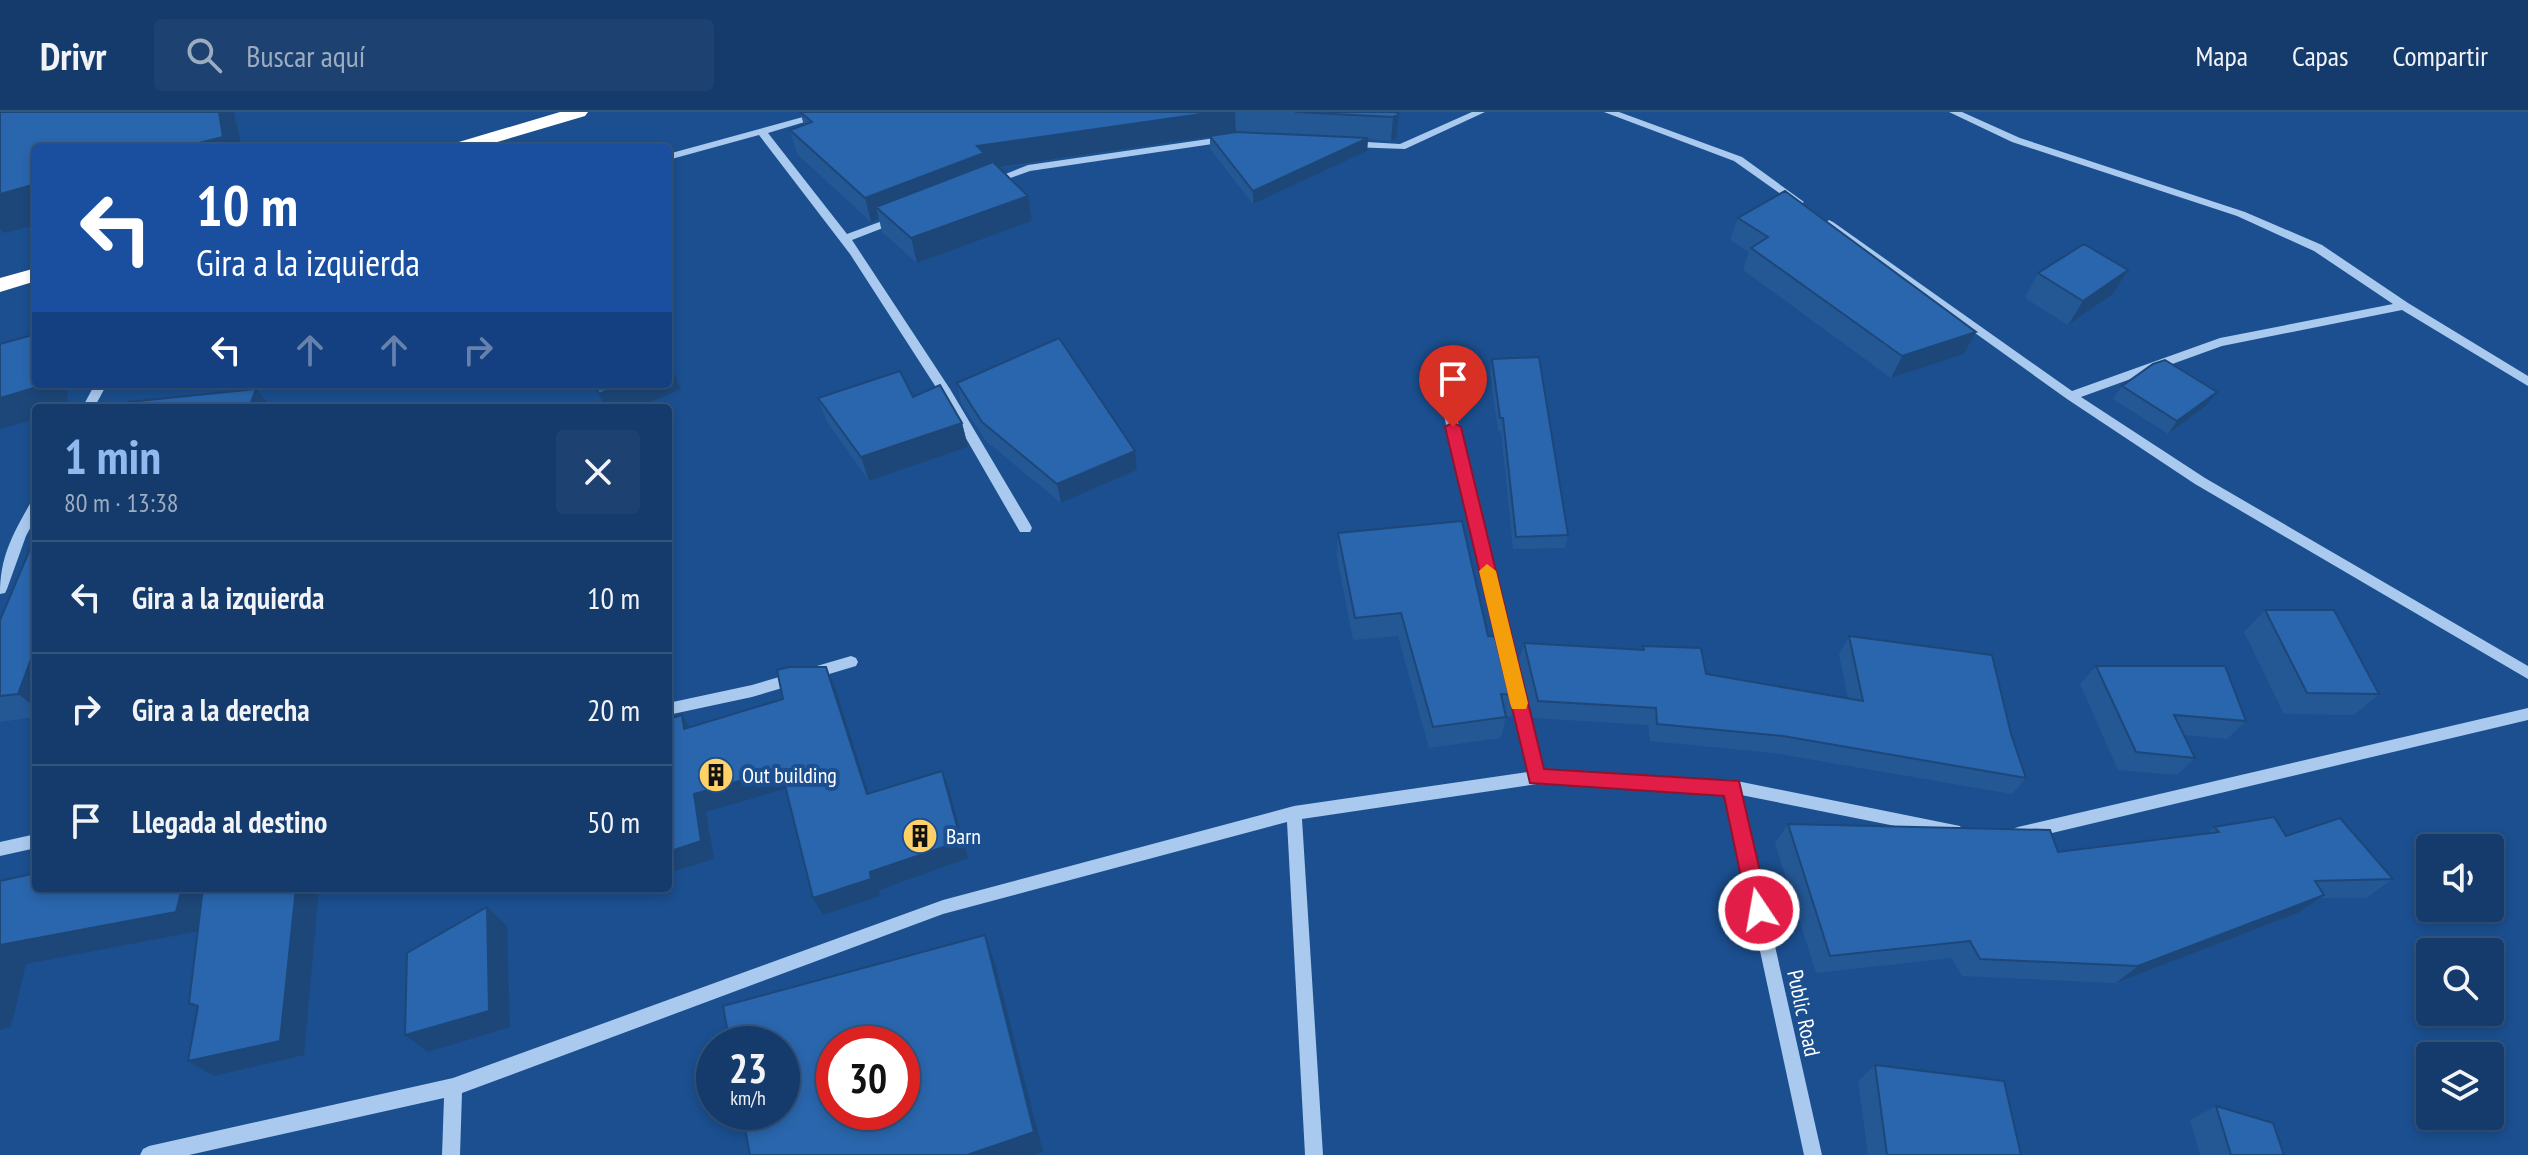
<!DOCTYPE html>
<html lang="es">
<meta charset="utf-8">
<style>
:root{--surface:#143b6b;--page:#1d4271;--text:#f1f3f6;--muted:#9dadc1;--line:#33557e;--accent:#90b9f0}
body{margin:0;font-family:"PT Sans Narrow",sans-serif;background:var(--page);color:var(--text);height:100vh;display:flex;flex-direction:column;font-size:30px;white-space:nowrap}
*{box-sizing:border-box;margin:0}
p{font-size:26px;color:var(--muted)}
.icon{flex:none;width:44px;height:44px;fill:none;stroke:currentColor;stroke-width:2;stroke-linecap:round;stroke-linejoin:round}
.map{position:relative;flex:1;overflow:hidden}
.side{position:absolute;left:32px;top:292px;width:640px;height:488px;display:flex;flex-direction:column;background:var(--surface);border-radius:8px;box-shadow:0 4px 12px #0003,0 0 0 2px var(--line)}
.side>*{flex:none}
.hud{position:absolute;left:32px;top:32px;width:640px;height:244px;border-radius:8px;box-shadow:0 4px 12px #0003,0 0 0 2px var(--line);background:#1a4fa0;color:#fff;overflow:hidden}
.tools{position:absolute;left:2416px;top:722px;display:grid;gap:16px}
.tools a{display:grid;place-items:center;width:88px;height:88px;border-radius:8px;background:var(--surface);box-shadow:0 4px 12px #0003,0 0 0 2px var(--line);font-size:40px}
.speed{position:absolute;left:696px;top:914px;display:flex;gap:16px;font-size:40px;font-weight:700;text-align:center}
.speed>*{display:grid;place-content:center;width:104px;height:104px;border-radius:50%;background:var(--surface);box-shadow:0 4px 12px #0003,0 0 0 2px var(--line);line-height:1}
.speed small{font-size:20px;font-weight:400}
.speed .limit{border:12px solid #d22;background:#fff;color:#111}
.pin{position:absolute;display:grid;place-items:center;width:68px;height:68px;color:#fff;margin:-82px -34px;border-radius:50% 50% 50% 0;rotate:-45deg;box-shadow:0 0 8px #0007}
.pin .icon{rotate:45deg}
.me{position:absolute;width:88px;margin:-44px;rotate:348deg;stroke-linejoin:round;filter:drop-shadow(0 0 6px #0008)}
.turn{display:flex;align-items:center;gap:28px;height:168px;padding:0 32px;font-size:36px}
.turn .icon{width:104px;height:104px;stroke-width:2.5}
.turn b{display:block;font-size:56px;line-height:68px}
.lanes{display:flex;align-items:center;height:76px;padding:0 32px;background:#0003;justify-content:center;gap:40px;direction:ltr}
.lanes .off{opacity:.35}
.round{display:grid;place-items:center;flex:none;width:84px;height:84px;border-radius:8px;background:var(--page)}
.headline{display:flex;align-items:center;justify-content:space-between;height:136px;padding:0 32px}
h1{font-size:48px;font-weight:800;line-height:60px;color:var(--accent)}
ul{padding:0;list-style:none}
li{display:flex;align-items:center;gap:24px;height:112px;padding:0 32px;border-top:2px solid var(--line)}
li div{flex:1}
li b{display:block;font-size:30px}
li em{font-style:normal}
header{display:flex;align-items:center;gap:48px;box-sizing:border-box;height:112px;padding:0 40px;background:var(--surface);border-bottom:2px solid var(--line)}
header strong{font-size:38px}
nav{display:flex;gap:44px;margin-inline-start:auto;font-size:28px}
.search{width:560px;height:72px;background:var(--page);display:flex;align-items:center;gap:20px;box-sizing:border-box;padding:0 28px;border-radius:8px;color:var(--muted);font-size:30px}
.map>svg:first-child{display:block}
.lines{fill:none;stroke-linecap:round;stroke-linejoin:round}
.minor{fill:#a9c9ee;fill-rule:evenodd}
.highway{fill:#fff;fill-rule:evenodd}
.wall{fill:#245895}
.shaded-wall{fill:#1d4779}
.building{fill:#2a66ad;stroke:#1d4779;stroke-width:2;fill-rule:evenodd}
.route{fill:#e11d48;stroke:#92132f;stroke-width:2}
.slow{fill:#f59e0b}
.labels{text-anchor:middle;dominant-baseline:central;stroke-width:8;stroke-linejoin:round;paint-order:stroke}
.poi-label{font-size:22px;fill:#fff;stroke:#1b4f8f;text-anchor:start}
.street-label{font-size:22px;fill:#fff;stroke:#1b4f8f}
</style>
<header>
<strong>Drivr</strong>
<div class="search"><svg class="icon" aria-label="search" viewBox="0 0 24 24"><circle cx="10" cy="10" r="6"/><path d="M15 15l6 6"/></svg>Buscar aquí</div>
<nav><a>Mapa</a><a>Capas</a><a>Compartir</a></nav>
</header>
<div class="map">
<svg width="2528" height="1043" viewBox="0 0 2528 1043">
<rect width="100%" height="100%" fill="#1b4f8f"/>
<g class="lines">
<path class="minor" d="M821 0H838L768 21 847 122 893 105H901V109L852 128 950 277 1030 412 1032 416 1030 420H1020L941 283 850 142 759 23 668 48V42Z
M1472 0H1485L1405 37 1350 35 1345 32 1350 29 1400 32Z
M1604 0H1619L1742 45 1804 90 1799 93 1795 92 1734 49Z
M1949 0H1962L2020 26 2245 100 2322 133 2408 191 2528 264V274L2402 198 2222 234 2081 285 2205 366 2528 554V567L2195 372 2067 287 1823 112 1829 108 1833 110 2072 279 2220 226 2393 192 2314 139 2237 104 2012 30Z
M1229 24 1234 27 1233 29 1030 59 991 73 986 70 1028 53Z
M1439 253 1445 257 1514 541 1512 545H1502L1500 541 1433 257Z
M95 272H107L94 296H82Z
M36 388V405L26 424 7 477 5 481 0 482C0 444 13 422 31 390Z
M851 544 856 546 858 550 856 554 752 585 668 603V591L752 573Z
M1514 563 1519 565 1521 569 1543 659 1732 668 1960 714 1963 719 1960 724 1955 726 1741 683 1822 1043H1804L1726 681 1537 672 1302 707 1323 1043H1305L1287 710 943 802 462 981 460 1043H442L444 986 189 1043H140L143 1037 149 1034 453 966 943 788 1294 694 1528 660 1507 569 1509 565Z
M2528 596V608L2018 729 2013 727 2010 722 2013 717 2018 715Z
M36 722V736L0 744V730Z"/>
<path class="highway" d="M560 0H588L585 4 477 36H449L452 32Z
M36 156V169L0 180V166Z"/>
</g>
<path class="wall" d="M800 0H1395L1396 26 1391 29 1368 27 1367 39 1253 92 1210 37V25L999 56 1028 84 1032 109 917 151 882 120 879 107 871 110 797 42 790 18 804 13Z
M1738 106 1976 220 1964 242 1891 266 1743 158 1749 140 1730 128Z
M2128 158 2113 182 2068 213 2025 186 2038 161Z
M1492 247 1568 423 1565 436 1513 437 1501 319H1498L1490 260Z
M957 271 1135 339 1137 358 1061 391 986 329 961 291Z
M2122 274 2207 293 2168 322 2113 287Z
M818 286 962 311 968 335 869 369 827 310Z
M1338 421 1488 524 1518 583 1512 605 1506 604 1501 626 1429 636 1398 524 1353 528 1337 444Z
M36 440V605L0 610V508Z
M2265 498 2379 582 2354 603 2284 602 2244 520Z
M1849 524 2011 622 2026 666 2012 682 1773 641 1650 629 1648 613 1533 606 1519 549 1524 531 1641 538 1643 534 1706 562 1848 586 1839 542Z
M2096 554 2246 609 2227 627 2184 623 2195 646 2177 663 2118 658 2080 572Z
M1788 712 2058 740 2206 722 2214 715 2286 724 2393 767 2366 786H2319L2298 801 2116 871 1962 864 1952 846 1816 861 1775 731Z
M1875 953 2020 1043H1868L1858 969Z
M2216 994 2284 1043H2200L2190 1008Z"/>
<path class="shaded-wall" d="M219 0H234L242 36H179Z
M1215 0H1235L1236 21 987 57 876 95 879 107 871 110 865 86 977 34Z
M1399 2 1396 26 1391 29 1393 5Z
M1368 26 1367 39 1253 92V79Z
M36 72V113L4 121 0 117V82Z
M1028 84 1032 109 917 151 911 126Z
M2128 158 2113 182 2068 213 2083 189Z
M1976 220 1964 242 1891 266 1902 244Z
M670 253 681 277 636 296H606L599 282 623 272H668V254Z
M44 272H67L68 296H36V307L0 317V286Z
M256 277 272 296H249Z
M2217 280 2207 293 2168 322 2177 309Z
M962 311 968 335 869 369 861 345Z
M1135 339 1137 358 1061 391 1057 372Z
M33 542 36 544V596L18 582Z
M826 555 835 575 875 701 867 682Z
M682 603 694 622 684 617Z
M781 657 791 675 706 700 714 747 668 761V740L694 682Z
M942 659 949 677 968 746 879 778 880 784 823 803 813 786 870 760Z
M182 776H213L204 818 26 852 11 915 0 918V833Z
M296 776H319L304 943 214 964 188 949Z
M2324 783 2298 801 2116 871 2138 854Z
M487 795 507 814 510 915 428 940 405 923Z
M985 823 994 848 1043 1040 1033 1043H967Z"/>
<path class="building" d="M0 0H219L223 25 179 36H36V72L0 82Z
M800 0H1215L977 34 984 41 865 86 790 18 812 10Z
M1295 0H1395L1399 2 1393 5Z
M1236 20 1368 26 1253 79 1210 24Z
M993 50 1028 84 911 126 876 95Z
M1785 79 1976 220 1902 244 1751 136 1768 125 1738 106Z
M2084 132 2128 158 2083 189 2038 161Z
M36 222V272H44V273L0 286V232Z
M1059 226 1135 339 1057 372 982 310 957 271Z
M1539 245 1568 423 1516 425 1503 306H1500L1492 247Z
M2165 248 2217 280 2177 309 2122 274 2153 252Z
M900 259 913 285 940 273 962 311 861 345 818 286Z
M594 272H623L599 282Z
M256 277 249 296H126L129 290Z
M1462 409 1488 524 1504 525 1518 583 1501 582 1506 605 1433 615 1401 501 1355 506 1338 421Z
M30 437 36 440V542H33L18 582 0 584V508Z
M2265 498H2334L2379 582 2307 581Z
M1849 524 1992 543 2011 622 2026 666 1783 624 1657 612 1656 596 1538 589 1524 531 1644 538 1643 534 1701 536 1706 562 1863 589Z
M2096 554H2225L2246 609 2174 603 2195 646 2136 640Z
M789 555H826L867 682 942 659 961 729 870 760 871 767 813 786 781 657 694 682 701 729 668 740V607L682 603 684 617 783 587 777 558Z
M2274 705 2286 724 2340 706 2393 767 2315 769 2324 783 2138 854 1980 847 1970 829 1830 844 1788 712 2050 718 2058 740 2219 720 2214 715Z
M36 761V776H182L176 800 0 833V769Z
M203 776H296L280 929 188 949 198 894 189 891Z
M487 795 489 899 405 923 407 841Z
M985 823 1034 1020 967 1043H750L742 1000H782V932H730L723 894ZM834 932H902V1000H834Z
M1875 953 2004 969 2021 1043H1887Z
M2216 994 2273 1011 2284 1043H2231Z"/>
<path class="route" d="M1453 310 1461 315 1544 657 1739 669 1769 798 1766 805 1759 808 1751 805 1748 798 1724 684 1530 671 1445 315Z"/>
<path class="slow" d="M1487 452 1496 459 1528 591 1526 597H1512L1510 591 1479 459Z"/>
<defs>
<symbol id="building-disc" viewBox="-11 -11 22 22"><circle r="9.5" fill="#ffd166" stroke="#1b4f8f"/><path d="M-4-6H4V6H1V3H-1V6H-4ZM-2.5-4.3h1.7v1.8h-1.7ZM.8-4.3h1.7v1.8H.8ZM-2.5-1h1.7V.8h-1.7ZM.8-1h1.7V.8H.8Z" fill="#111"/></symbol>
</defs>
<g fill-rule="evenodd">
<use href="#building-disc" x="696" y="643" width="40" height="40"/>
<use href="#building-disc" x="900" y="704" width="40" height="40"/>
</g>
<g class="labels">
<g class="poi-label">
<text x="742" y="663">Out building</text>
<text x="946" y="724">Barn</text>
</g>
<g class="street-label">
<text transform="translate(1804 901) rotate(78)">Public Road</text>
</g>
</g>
</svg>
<div class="tools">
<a><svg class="icon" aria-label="sound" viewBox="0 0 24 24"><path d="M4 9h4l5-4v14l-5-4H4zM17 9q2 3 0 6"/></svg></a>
<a><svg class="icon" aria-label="search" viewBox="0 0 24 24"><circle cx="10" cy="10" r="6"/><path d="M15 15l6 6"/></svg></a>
<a><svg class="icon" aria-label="layers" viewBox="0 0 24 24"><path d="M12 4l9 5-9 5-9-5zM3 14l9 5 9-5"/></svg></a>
</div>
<div class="speed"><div>23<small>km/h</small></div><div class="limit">30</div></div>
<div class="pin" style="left:1453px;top:315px;background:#d93025"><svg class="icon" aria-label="arrive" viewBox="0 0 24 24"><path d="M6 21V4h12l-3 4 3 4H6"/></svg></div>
<svg class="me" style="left:1759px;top:798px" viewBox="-20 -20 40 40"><circle r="17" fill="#e11d48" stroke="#fff" stroke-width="3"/><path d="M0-11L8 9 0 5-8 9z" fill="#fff"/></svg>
<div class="hud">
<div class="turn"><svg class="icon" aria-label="left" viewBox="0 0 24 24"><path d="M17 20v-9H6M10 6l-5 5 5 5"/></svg><div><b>10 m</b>Gira a la izquierda</div></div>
<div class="lanes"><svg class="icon" aria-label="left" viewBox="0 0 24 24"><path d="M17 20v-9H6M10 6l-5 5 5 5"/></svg><svg class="icon off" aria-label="ahead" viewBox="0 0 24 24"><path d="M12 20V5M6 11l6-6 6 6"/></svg><svg class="icon off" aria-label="ahead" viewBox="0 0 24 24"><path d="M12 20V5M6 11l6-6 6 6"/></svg><svg class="icon off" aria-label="right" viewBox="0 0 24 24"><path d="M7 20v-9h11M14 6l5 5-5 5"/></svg></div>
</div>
<section class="side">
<div class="headline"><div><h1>1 min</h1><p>80 m · 13:38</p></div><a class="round"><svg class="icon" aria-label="close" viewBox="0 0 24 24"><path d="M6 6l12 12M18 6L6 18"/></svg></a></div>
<ul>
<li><svg class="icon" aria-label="left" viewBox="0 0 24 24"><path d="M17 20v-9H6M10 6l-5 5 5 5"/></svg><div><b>Gira a la izquierda</b></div><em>10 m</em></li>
<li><svg class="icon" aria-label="right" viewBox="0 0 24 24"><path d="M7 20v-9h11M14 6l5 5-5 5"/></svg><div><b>Gira a la derecha</b></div><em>20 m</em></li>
<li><svg class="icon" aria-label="arrive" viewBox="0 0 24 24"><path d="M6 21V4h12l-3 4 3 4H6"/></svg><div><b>Llegada al destino</b></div><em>50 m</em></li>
</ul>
</section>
</div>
